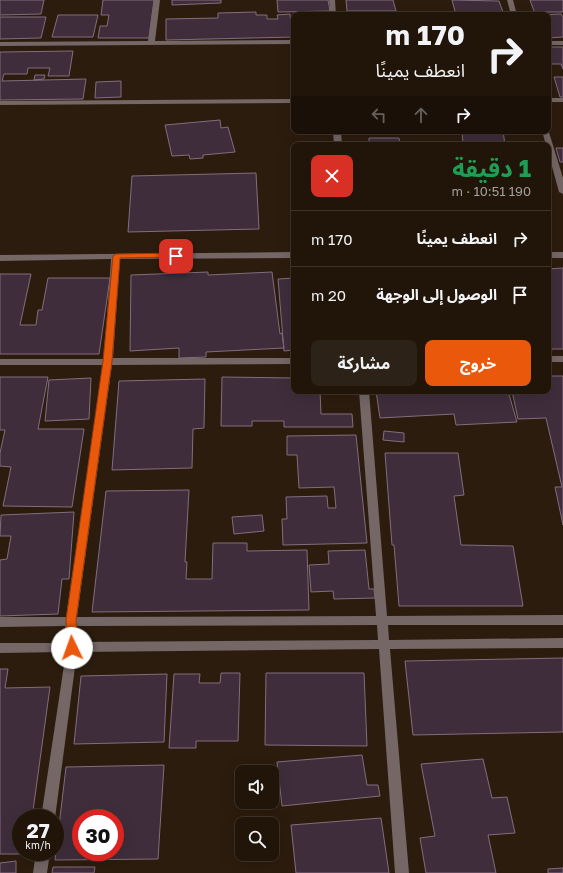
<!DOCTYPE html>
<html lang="ar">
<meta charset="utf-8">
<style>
:root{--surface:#21150a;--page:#2d2218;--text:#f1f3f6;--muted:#a29f9c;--line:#3e342b;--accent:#ea580c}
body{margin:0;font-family:"Golos Text","Noto Sans Arabic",sans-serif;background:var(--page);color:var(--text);direction:rtl;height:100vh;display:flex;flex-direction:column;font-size:15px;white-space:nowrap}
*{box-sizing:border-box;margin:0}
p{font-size:13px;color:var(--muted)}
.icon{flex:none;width:22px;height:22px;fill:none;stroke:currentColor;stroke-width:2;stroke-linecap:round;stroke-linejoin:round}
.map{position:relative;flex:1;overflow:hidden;direction:ltr}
.drawer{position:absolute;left:291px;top:142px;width:260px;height:252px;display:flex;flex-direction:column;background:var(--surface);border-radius:8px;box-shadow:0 4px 16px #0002,0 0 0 1px var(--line);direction:rtl}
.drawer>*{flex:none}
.guide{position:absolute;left:291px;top:12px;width:260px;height:122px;border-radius:8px;box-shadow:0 4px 16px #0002,0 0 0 1px var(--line);direction:rtl;background:#21150a;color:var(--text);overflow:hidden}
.controls{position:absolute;left:235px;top:765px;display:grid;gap:8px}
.controls a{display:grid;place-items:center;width:44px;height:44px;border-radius:8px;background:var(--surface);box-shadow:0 4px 16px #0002,0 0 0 1px var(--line);font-size:20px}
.speed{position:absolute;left:12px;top:809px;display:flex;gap:8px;font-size:20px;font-weight:700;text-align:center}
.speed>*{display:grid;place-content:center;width:52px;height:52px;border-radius:50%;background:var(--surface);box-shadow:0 4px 16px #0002,0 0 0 1px var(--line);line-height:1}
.speed small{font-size:10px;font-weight:400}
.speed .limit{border:6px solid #d22;background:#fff;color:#111}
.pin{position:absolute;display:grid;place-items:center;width:34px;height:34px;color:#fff;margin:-17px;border-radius:8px;box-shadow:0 2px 6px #0006}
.me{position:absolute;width:44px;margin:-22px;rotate:357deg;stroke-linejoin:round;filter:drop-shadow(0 0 3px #0008)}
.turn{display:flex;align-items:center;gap:14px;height:84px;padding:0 20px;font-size:18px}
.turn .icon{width:52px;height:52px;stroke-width:2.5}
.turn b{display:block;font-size:28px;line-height:34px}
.lanes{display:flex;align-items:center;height:38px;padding:0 20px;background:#0003;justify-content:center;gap:20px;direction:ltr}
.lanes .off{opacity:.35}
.round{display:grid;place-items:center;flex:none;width:42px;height:42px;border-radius:8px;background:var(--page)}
.summary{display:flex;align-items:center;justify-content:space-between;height:68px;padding:0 20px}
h1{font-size:24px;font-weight:700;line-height:30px;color:#1e9e55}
.cta{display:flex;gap:8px;margin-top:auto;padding:8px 20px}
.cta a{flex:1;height:46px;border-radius:8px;background:var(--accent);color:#fff;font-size:16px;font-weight:700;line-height:46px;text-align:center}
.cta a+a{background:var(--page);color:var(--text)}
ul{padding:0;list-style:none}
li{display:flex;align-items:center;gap:12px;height:56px;padding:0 20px;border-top:1px solid var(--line)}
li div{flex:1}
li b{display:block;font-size:15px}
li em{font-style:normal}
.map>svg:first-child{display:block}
.building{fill:#3f2d3c;stroke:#826d7d;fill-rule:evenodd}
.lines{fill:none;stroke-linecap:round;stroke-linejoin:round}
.minor{fill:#746766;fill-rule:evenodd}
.route{fill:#ea580c;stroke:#983908}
</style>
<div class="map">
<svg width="563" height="873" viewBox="0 0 563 873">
<rect width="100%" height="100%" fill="#2c1c0e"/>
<path class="building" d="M0 0H44L41 14 0 15Z
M103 0H154L149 38H98L100 26H107L109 15H101Z
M172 0H221V3L172 5Z
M277 0H328L330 11 278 12Z
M346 0H393L396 11H347Z
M452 0 499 1 504 15H456Z
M530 0H563V12H544V14H535Z
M256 12V15H267V19H278L277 15 290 14 291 27 294 26V37L166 40V19L218 18V13Z
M303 12 324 13V15H303Z
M452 12 453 15H380L379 14Z
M561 14 563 17V37L548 38V15H534Z
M58 15H98L93 37H52Z
M0 17H46L41 38 0 39Z
M548 47H563V69L561 64H549Z
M73 51 69 76H48L50 68H28L27 74H4L2 81 86 79 83 99 0 100V52Z
M35 75H45L44 79 34 80Z
M554 77H563V97H560Z
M121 81V97L95 98 96 82Z
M220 120 221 128 228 127 235 152 203 155V158L190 159 189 155 172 156 165 125Z
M462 131H503L505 145H463Z
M369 138H399L400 145H369Z
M556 148H563V162H560Z
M256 173 259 229 128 232 132 176Z
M563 268V349H551L552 351H548V269Z
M208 272V275L272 272 280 334 282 333 284 348 206 352V357L179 358V348L130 351 131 275Z
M0 274H31L20 325H36L38 310H42L48 278H110L99 354H0Z
M294 278V350L284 351 278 279Z
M548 376H563V525L555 487H562L546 418 518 419 512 391H548Z
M0 377H48L38 429H84L72 507 3 506 11 467 0 466V453L5 430H0Z
M222 377 294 378V391H320L321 414H352L353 427H284V421H252V426H221Z
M91 378 89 419 45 421 49 380Z
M205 379 204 428 193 429 192 468 112 470 119 381Z
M376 391H508L517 422 456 425 454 414 380 418Z
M384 431 404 433V442L383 440Z
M356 435 367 543 283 545 282 519H287L286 497 327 496 328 508H336L334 487 299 488 297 455H287V436Z
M385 453H458L464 495 454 496 461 545 513 546 523 606H399L394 545H392Z
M189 490 185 562H187L186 579H212L213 543H247V551L307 550 309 610 92 612 106 491Z
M74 512 69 579H62L58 614 0 616V560L7 559 11 536H0L1 515Z
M262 515 264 531 234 534 232 517Z
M365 550 369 589H374L375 598 334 599 333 591 311 592 309 565 329 564 328 551Z
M563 658V732L413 735 405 661Z
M0 669H8L5 688 50 687 32 818H21V852H28V854H0Z
M221 673H240L238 741H196V748H169L174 674H200L199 683H220Z
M266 673H364L367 746 265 745Z
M167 674 164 742 74 744 81 676Z
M362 755 367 785H378L380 796 282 806 277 762Z
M483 759 492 798 507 797 515 833 488 835 496 873H426L420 838 435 836 421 764Z
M164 765 158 859 55 860 66 767ZM81 818H115V852H81Z
M381 818 389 873H296L291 825Z
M16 861V873H0V863Z
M53 867H95L94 873H52Z
M563 868V873H548V869Z"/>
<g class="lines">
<path class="minor" d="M154 0H160L155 41 294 40V44L0 46V42L148 41Z
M329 0H335L336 15H330Z
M507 0H513L517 15H511Z
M548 41H563V45H548Z
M548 98H563V102H548Z
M294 99V103L0 105V101Z
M548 129 563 178V194L559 192 548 152V145H546L542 131H548Z
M333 131H341L342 145H334Z
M294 252V258L120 259 113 358H294V364L112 365 77 617 376 616 359 391H369L387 616 563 615V625H388L389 640 563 638V648L390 649 409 873H395L379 649 77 652 55 818H41L66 652 0 653V643H66L65 626 0 627V617H66L103 365H0V359H104L111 259 0 261V255ZM377 625 378 640 78 642 77 626Z
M548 252H563V258H548Z
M548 356H563V362H548Z
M36 852H50L47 873H33Z"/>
</g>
<path class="route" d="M176 253 179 256 178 257 120 258 112 361 76 620 78 648 76 651 72 652 69 651 67 648 66 620 103 361 113 256 116 254Z"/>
</svg>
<div class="controls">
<a><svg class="icon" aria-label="sound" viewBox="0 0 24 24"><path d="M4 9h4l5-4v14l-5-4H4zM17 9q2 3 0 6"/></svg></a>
<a><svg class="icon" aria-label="search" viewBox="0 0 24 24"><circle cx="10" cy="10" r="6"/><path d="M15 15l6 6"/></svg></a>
</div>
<div class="speed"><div>27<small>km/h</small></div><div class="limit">30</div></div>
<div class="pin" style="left:176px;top:256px;background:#d93025"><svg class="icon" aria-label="arrive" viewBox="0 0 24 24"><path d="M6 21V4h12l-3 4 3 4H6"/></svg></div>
<svg class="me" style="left:72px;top:648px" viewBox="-20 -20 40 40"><circle r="19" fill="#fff"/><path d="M0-13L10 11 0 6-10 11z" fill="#ea580c"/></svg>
<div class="guide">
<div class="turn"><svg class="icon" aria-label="right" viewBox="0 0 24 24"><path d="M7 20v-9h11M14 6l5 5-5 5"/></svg><div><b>170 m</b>انعطف يمينًا</div></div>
<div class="lanes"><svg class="icon off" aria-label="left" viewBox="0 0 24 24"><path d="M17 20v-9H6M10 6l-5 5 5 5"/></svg><svg class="icon off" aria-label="ahead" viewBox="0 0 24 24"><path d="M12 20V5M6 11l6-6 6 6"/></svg><svg class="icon" aria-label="right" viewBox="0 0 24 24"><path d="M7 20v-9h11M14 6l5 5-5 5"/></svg></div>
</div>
<section class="drawer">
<div class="summary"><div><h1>1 دقيقة</h1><p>190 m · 10:51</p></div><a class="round" style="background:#d93025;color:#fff"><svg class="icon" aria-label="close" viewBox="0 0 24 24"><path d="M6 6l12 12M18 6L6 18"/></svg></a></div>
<ul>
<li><svg class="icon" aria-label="right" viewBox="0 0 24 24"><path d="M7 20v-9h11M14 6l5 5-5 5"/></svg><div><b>انعطف يمينًا</b></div><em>170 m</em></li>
<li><svg class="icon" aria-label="arrive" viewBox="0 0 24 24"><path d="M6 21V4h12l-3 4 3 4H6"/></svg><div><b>الوصول إلى الوجهة</b></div><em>20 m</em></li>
</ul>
<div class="cta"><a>خروج</a><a>مشاركة</a></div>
</section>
</div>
